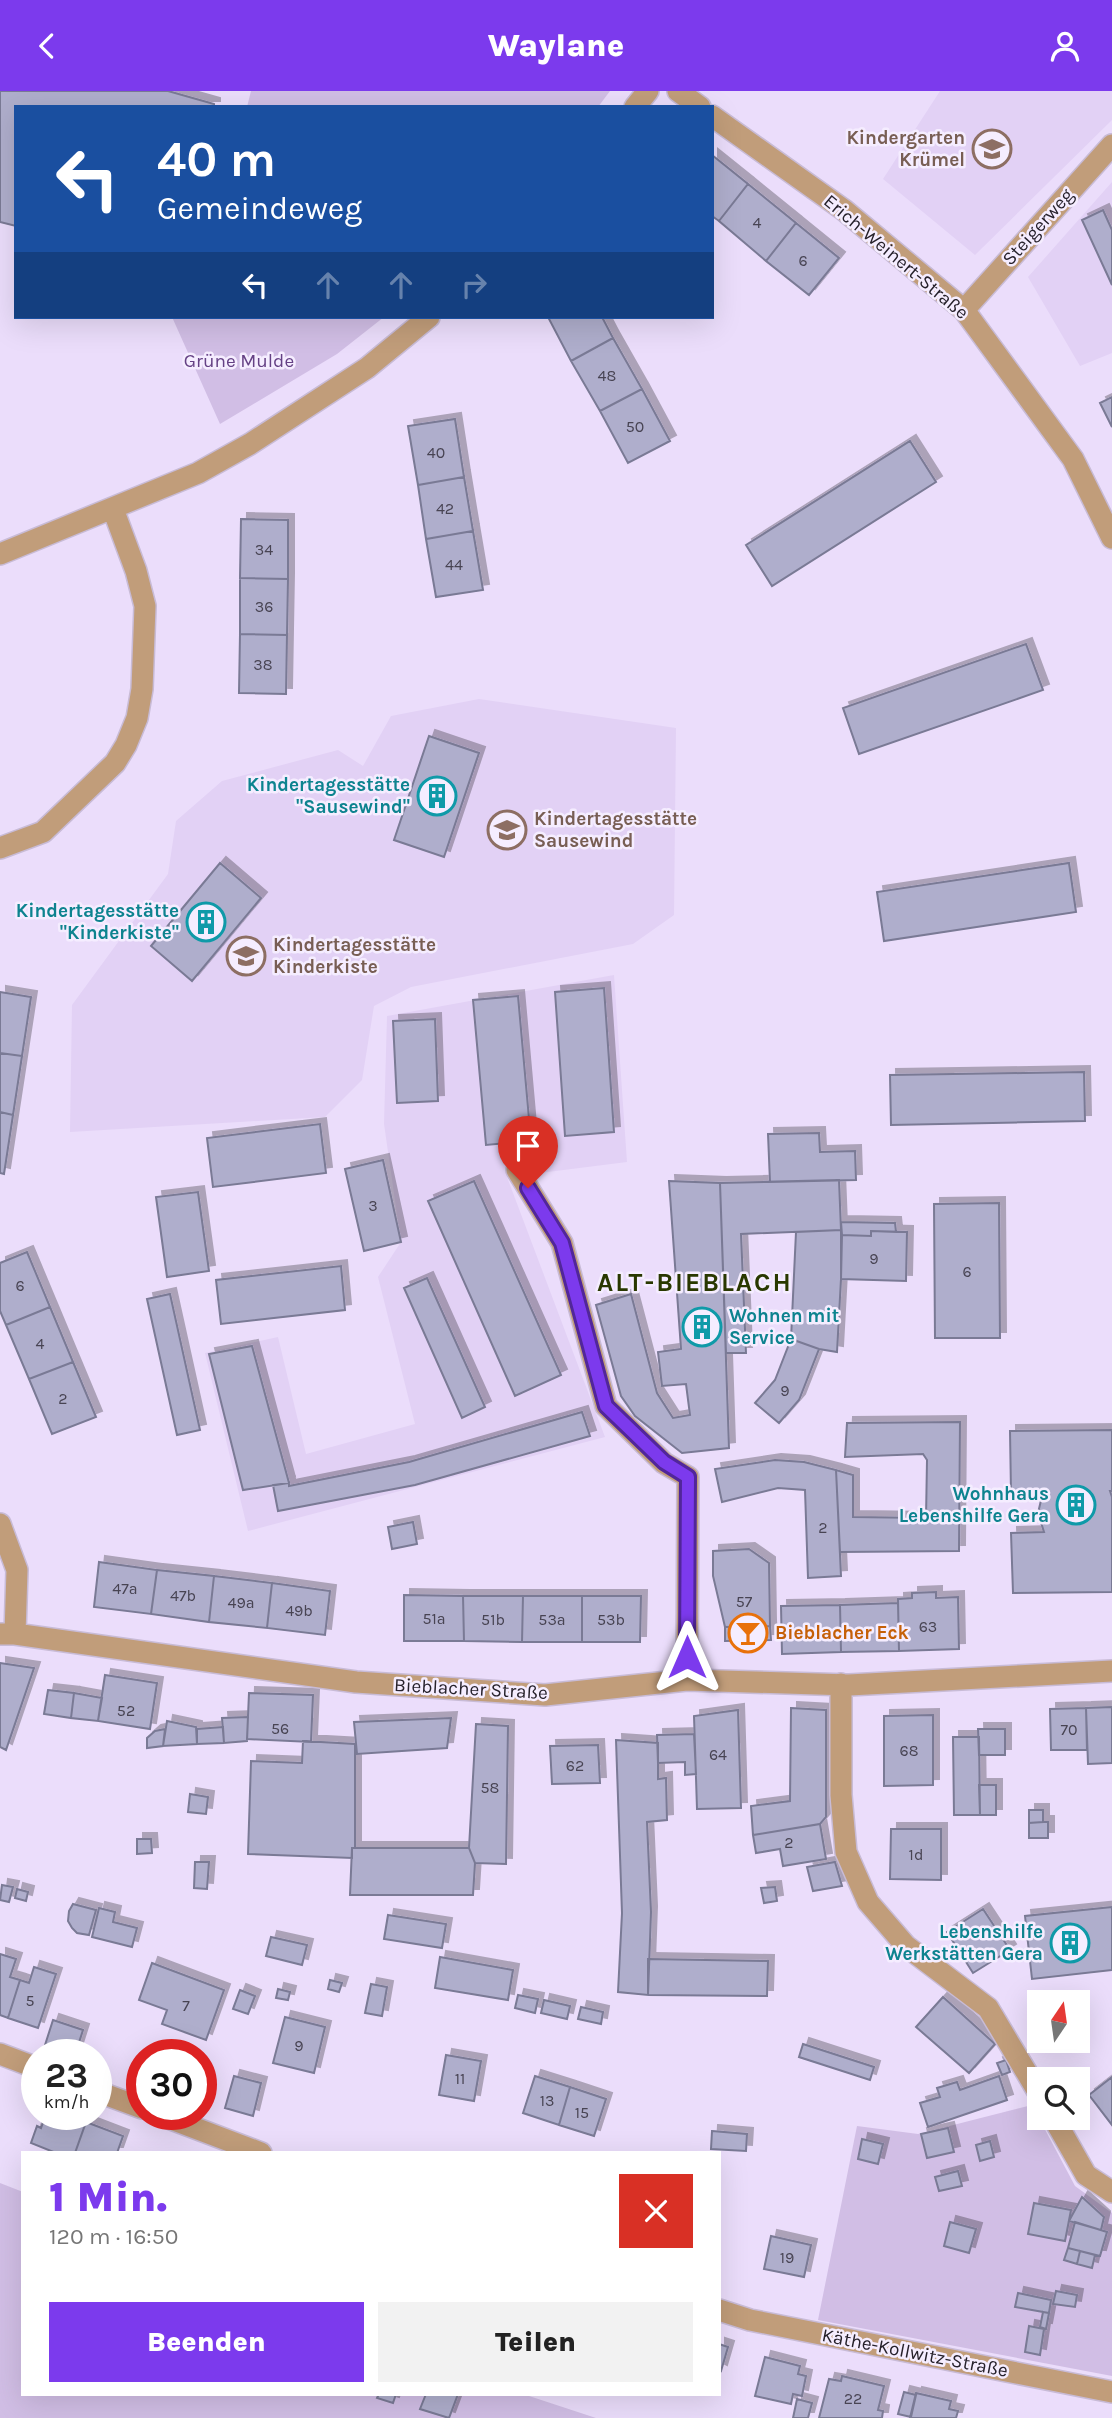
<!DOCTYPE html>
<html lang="de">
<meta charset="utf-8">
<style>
:root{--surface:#fff;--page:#f2f2f2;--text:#222;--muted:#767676;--accent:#7c3aed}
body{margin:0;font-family:Karla,sans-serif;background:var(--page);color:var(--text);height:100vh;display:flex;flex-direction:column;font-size:26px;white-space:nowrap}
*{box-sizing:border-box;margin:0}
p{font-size:23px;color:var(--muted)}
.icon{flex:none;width:38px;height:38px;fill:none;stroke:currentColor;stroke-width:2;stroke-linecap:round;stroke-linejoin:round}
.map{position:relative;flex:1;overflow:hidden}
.side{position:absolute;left:21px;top:2060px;width:700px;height:245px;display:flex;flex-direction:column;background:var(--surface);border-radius:0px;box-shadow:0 7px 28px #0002}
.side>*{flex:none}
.hud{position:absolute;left:14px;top:14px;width:700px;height:214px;border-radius:0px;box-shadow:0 7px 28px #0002;background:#1a4fa0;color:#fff;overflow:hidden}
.needle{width:46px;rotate:13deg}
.fabs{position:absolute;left:1027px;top:1899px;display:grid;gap:14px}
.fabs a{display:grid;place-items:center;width:63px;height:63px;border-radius:0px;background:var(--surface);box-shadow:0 7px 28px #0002;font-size:35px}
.speed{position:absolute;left:21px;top:1948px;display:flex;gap:14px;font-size:35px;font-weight:700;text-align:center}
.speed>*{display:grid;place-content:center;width:91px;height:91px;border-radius:50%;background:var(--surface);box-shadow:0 7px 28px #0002;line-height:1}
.speed small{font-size:18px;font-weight:400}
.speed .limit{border:10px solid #d22;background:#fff;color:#111}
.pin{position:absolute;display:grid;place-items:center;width:60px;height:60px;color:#fff;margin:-72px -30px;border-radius:50% 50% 50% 0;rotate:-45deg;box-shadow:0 0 7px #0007}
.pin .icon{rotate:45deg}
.me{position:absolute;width:77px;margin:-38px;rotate:0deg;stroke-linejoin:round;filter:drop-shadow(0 0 5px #0008)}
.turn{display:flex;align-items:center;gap:24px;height:147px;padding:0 28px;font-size:32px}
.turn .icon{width:91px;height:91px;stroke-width:2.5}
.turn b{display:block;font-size:49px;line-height:60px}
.lanes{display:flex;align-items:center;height:66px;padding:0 28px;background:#0003;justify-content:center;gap:35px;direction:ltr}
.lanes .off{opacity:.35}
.round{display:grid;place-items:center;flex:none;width:74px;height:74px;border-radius:0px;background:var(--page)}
.head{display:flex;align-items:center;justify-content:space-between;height:119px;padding:0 28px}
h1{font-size:42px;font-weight:800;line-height:52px;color:var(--accent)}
.primary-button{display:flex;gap:14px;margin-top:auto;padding:14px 28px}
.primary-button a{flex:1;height:80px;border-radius:0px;background:var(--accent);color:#fff;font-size:28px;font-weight:800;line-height:80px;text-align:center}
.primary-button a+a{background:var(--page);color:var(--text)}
header{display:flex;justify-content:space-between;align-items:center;height:91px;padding:0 28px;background:var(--accent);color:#fff;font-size:32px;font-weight:800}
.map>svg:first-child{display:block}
.built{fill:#e2d1f5}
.green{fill:#d1bee5}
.building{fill:#afaecc;stroke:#7a7a95;stroke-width:2;filter:url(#shadow)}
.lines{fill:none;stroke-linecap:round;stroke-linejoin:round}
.minor-casing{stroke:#c8bbd6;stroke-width:24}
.minor{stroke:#c19d7a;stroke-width:21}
.route-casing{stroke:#51269a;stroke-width:18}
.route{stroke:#7c3aed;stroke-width:12}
.labels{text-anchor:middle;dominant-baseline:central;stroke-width:5;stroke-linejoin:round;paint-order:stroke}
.number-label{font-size:16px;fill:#484453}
.education-label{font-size:19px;font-weight:bold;fill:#785e54;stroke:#f5edff;text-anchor:start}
.street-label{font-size:19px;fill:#26212b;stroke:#f5edff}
.park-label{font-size:19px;fill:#654185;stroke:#f5edff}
.culture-label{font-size:19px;font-weight:bold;fill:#0d838f;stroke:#f5edff;text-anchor:end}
.food-label{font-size:19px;font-weight:bold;fill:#c56008;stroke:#f5edff;text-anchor:start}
.district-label{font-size:26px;font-weight:bold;letter-spacing:2px;fill:#293800;stroke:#f5edff}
</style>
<header><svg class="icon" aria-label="back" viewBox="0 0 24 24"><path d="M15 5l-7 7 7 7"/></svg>Waylane<svg class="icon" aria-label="person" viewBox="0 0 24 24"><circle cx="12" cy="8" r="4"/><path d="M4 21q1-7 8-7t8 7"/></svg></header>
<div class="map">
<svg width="1112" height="2327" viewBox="0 0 1112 2327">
<defs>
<filter id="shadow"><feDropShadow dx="6" dy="-6" stdDeviation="0" flood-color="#0004"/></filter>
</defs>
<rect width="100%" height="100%" fill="#ebddfb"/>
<path class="built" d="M940 0H1112V29L975 164 883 88Z
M1112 91V262L1080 275 1028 186Z
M479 608 676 637 674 824 633 853 411 896 374 915 362 989 325 1026 70 1041 72 914 168 783 176 730 222 690 338 659 363 675 391 625Z
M614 884 627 1071 507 1086 605 1346 248 1440 205 1262 278 1246 306 1363 415 1333 378 1186 401 1151 384 1033 387 925Z"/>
<path class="green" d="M251 0H610L598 16H247Z
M172 226H384L337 263 220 333Z
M1032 2014 1075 2095 1112 2122V2285L818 2229 857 2035 918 2043Z
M0 2092 23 2101V2303H523L596 2327H0Z"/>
<path class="building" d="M0 0H168L214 13V16H16V135L0 131Z
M712 64 748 93 719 130 712 125Z
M748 93 796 132 766 170 719 130Z
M1103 119 1112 139V194L1082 129Z
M796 132 839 167 809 204 766 170Z
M548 226H602L613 247 571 270Z
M613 247 642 298 600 320 571 270Z
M642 298 670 350 628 372 600 320Z
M1112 306V336L1100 312Z
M455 328 464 386 418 394 408 335Z
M910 350 936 391 772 495 746 454Z
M464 386 473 440 426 448 418 394Z
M241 428 288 429V488L240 487Z
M473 440 483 499 436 506 426 448Z
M240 487 288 488 287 544 240 543Z
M240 543 287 544 286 603 239 602Z
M1026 553 1043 599 859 663 843 617Z
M429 645 479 662 444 766 394 749Z
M220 772 261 807 192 890 151 855Z
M1069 772 1076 821 884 850 877 801Z
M604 897 614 1041 565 1045 555 901Z
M0 901 31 906 22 965 0 962Z
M518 905 531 1050 486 1054 473 909Z
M435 928 438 1010 397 1012 393 930Z
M0 962 22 965 13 1024 0 1021Z
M1084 981 1085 1030 891 1034 890 984Z
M0 1021 13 1024 4 1083 0 1082Z
M320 1033 326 1082 213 1096 207 1047Z
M819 1042 820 1061 855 1060 856 1089 770 1091 768 1043Z
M383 1069 401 1151 364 1160 345 1078Z
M839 1089 841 1139 741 1143 746 1262H726L720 1092Z
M474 1090 561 1284 515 1305 428 1110Z
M669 1090 720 1092 729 1357 682 1362 635 1325 621 1305 596 1214 631 1203 657 1302 673 1327 690 1324 686 1293 662 1295 658 1261 681 1258Z
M198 1101 209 1180 167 1186 156 1106Z
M999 1112 1000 1247H935L934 1113Z
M841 1131 895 1132 896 1141 871 1140V1145L842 1144Z
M841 1139V1188L837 1261 819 1258 791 1248 796 1141Z
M871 1140 907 1141 906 1190 841 1188 842 1144 871 1145Z
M27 1161 50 1216 6 1234 0 1220V1172Z
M341 1175 345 1219 221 1233 216 1189Z
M427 1187 485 1316 462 1327 404 1197Z
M170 1203 200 1339 177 1344 147 1208Z
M50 1216 73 1271 29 1288 6 1234Z
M791 1248 819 1258 799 1309 779 1332 755 1312 775 1289Z
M252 1255 289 1392 243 1399 209 1263Z
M73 1271 96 1326 52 1343 29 1288Z
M582 1321 590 1345 415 1394 278 1420 273 1394 289 1392V1395L409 1371Z
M960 1331 959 1460 840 1461 836 1379 853 1384V1426L926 1427 927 1369 923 1363 845 1366 847 1332Z
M1112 1339V1400H1110L1112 1406V1501L1013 1502 1011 1442 1044 1441 1038 1422 1043 1401 1011 1402 1010 1340Z
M775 1369 804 1371 836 1379 841 1485 808 1487 805 1399 778 1397 722 1411 715 1378Z
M413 1431 417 1453 392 1458 388 1436Z
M749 1458 769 1472 770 1535 725 1536 713 1485V1460Z
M99 1471 157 1479 151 1523 94 1516Z
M157 1479 214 1485 209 1531 151 1523Z
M214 1485 272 1492 267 1537 209 1531Z
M272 1492 330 1500 325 1544 267 1537Z
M936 1501V1507L958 1506 959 1558 899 1560 898 1508 912 1507V1502Z
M404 1504 463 1505 464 1550H404Z
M463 1505H523L522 1551 464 1550Z
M523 1505H582V1551H522Z
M582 1505H641L640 1551H582Z
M898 1512 899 1560 841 1561 840 1514Z
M840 1514 841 1561 782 1563 781 1515Z
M770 1535 771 1549 725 1550V1536Z
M0 1572 34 1577 6 1659 0 1656Z
M105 1584 157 1592 150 1638 98 1630Z
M48 1599 74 1602 71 1627 44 1623Z
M74 1602 102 1607 98 1630 71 1627Z
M249 1602 313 1604 311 1651 247 1648Z
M1112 1616V1672L1088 1673 1086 1617Z
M791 1617 826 1619V1726L820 1733 753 1744 751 1715 790 1710Z
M1086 1617 1087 1659H1051L1050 1618Z
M738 1619 741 1717 697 1718 694 1625Z
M933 1624V1694L884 1695V1625Z
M248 1626 247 1650 224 1652 222 1627Z
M451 1627 447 1657 357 1663 354 1631Z
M167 1630 196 1636 197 1653 163 1655Z
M476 1633 508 1635 506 1773 475 1772 469 1757Z
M223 1636 224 1652 197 1653V1638Z
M165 1638 163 1655 147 1657V1647L155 1640Z
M978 1638H1005V1664H979Z
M694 1643 696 1683 685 1684V1671L658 1672 657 1644Z
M953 1646H979L980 1724H954Z
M616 1649 658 1652V1688L666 1687 667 1729 647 1731 651 1821 648 1904 618 1901 622 1822Z
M303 1650 355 1653V1757H352V1767L248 1763 251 1670 302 1672Z
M598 1654 600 1692 552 1693 550 1655Z
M979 1694H996V1724H980Z
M190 1703 208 1706 206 1723 188 1721Z
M1029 1719H1043V1731L1029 1732Z
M1043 1731H1048V1747H1029V1732Z
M820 1733 826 1768 783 1775 780 1758 756 1762 753 1744Z
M891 1738H941V1789L890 1788Z
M137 1748H151L152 1762 137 1763Z
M352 1757H469L475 1772 473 1804H350Z
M195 1771H209L207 1798 194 1797Z
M835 1771 842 1795 813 1800 807 1776Z
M2 1794 13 1796 9 1811 0 1809Z
M775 1796 777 1810 764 1812 761 1797Z
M17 1798 28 1801 26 1810 15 1807Z
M73 1813 96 1819 89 1844 77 1842 72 1837 68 1830 69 1820Z
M1112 1816V1879L1032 1888 1025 1825Z
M99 1817 115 1821 113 1831 137 1837 132 1856 92 1846Z
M983 1818 1010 1859 973 1882 947 1841Z
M388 1824 446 1833 442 1857 384 1848Z
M271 1846 307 1854 302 1874 266 1865Z
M0 1863 16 1868 10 1886 20 1889 8 1927 0 1924Z
M440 1866 513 1879 508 1909 435 1897Z
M648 1868 768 1870 767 1905 648 1904Z
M152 1872 224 1899 206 1949 162 1933 167 1919 139 1909Z
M34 1876 56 1883 38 1937 8 1927 20 1889 29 1892Z
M330 1889 342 1892 339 1901 328 1898Z
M371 1893 387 1896 382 1925 365 1922Z
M278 1898 290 1901 288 1909 276 1907Z
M240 1899 255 1905 248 1923 233 1918Z
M518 1904 538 1908 535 1922 515 1917Z
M943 1906 995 1953 969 1982 916 1936Z
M544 1909 570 1915 567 1928 541 1922Z
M581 1916 603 1921 601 1933 578 1928Z
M285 1926 325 1936 314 1982 273 1972Z
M53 1929 83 1939 75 1964 45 1954Z
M803 1953 874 1976 870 1989 799 1966Z
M446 1964 481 1970 474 2010 439 2004Z
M1006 1969 1010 1981 1002 1984 997 1972Z
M234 1985 261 1992 253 2025 225 2017Z
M535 1985 570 1996 559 2034 523 2022Z
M999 1985 1007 2009 928 2036 920 2012 940 2006 937 1997 957 1991 960 1999Z
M1112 1986V2034L1089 2004Z
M570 1996 606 2008 594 2045 559 2034Z
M46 2023H66L86 2031 75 2062H56L31 2052 37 2035 41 2037Z
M86 2031 123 2045 117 2062H75Z
M948 2037 954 2061 927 2067 921 2043Z
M712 2040 747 2043 746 2060 711 2058Z
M862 2048 883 2053 878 2073 858 2068Z
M990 2050 994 2066 980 2070 976 2054Z
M958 2080 962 2095 939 2100 935 2086Z
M1082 2106 1104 2126 1101 2139 1069 2130Z
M1034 2112 1071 2119 1065 2150 1028 2143Z
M950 2131 976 2138 969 2162 944 2155Z
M1075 2131 1107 2141 1100 2165 1068 2157Z
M771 2145 811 2154 804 2186 764 2178Z
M1068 2157 1080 2160 1077 2173 1064 2169Z
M1080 2160 1095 2164 1092 2177 1077 2173Z
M1056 2200 1077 2204 1075 2216 1053 2213Z
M1018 2202 1051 2209 1049 2222 1015 2216Z
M1043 2221 1049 2222 1046 2238 1040 2236Z
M1029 2235 1044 2238 1040 2264 1025 2261Z
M719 2253 728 2256 721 2280 719 2279Z
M765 2266 800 2275 798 2283 806 2285 802 2305 793 2303 791 2313 755 2305Z
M842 2285 884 2295 878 2319 883 2320 882 2327H819L829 2288 841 2290Z
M904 2301 916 2304 911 2326 898 2323Z
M916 2302 951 2310 949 2318 958 2320 956 2327H910Z
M379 2303H396L393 2312 377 2307Z
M426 2303H458L449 2327 420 2318Z
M797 2308 812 2312 808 2327H793Z"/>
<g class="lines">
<defs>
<path id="minor" d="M678 0 700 16
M635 16 648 0
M712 25 844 119 964 219 1073 368 1112 447
M964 219 1112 54
M0 463 198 382 250 353 367 277 429 226
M0 757 43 741 115 672 126 654 137 627 142 598 145 515 136 480 113 418
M517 1079 562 1152 606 1315 664 1372 688 1386 687 1589
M0 1433 17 1479 15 1543
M0 1543H15L356 1591 545 1604 687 1589 849 1594 1112 1580
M841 1593V1704L846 1761 868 1811 906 1855 988 1917 1040 2004
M0 1963 37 1977
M96 2000 142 2017
M158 2023 261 2062
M1053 2026 1086 2084 1112 2101
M719 2219 750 2229 1112 2301"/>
</defs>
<use href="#minor" class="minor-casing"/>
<use href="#minor" class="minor"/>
</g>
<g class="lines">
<defs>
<path id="route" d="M528 1097 562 1152 606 1315 664 1371 688 1386 687 1566"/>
</defs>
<use href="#route" class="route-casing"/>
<use href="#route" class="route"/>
</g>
<defs>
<symbol id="school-ring" viewBox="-11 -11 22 22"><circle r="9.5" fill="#f5edff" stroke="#8d6e63" stroke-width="1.5"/><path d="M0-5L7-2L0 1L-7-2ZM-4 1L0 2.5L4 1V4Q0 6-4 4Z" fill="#8d6e63"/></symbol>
<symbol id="building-ring" viewBox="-11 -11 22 22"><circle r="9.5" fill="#f5edff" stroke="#0f9aa8" stroke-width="1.5"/><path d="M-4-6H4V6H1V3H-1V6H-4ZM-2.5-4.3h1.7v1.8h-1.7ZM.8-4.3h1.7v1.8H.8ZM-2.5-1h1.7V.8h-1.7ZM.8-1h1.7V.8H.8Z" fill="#0f9aa8"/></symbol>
<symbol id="bar-ring" viewBox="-11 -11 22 22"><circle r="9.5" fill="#f5edff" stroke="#e8710a" stroke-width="1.5"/><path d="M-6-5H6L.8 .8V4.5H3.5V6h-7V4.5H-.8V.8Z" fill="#e8710a"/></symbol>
</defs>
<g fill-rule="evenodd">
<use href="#school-ring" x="970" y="36" width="44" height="44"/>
<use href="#building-ring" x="415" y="683" width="44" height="44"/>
<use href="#school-ring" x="485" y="717" width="44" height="44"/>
<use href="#building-ring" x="184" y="809" width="44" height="44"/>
<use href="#school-ring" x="224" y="843" width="44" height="44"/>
<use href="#building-ring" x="680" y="1214" width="44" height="44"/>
<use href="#building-ring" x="1054" y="1392" width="44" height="44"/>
<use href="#bar-ring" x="726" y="1520" width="44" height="44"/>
<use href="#building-ring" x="1048" y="1830" width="44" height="44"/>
</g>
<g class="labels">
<g class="number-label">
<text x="757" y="131">4</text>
<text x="803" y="169">6</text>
<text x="607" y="284">48</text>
<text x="635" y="335">50</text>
<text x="436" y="361">40</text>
<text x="445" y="417">42</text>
<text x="264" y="458">34</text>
<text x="454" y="473">44</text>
<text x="264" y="515">36</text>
<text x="263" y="573">38</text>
<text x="373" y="1114">3</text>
<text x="874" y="1167">9</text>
<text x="967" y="1180">6</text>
<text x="20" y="1194">6</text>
<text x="40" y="1252">4</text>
<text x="785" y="1299">9</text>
<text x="63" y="1307">2</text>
<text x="823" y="1436">2</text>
<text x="125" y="1497">47a</text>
<text x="183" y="1504">47b</text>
<text x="744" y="1510">57</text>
<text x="241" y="1511">49a</text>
<text x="299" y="1519">49b</text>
<text x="434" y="1527">51a</text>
<text x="493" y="1528">51b</text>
<text x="552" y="1528">53a</text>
<text x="611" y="1528">53b</text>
<text x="928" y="1535">63</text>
<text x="126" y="1619">52</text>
<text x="280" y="1637">56</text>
<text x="1069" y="1638">70</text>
<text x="909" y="1659">68</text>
<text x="718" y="1663">64</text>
<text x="575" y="1674">62</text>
<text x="490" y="1696">58</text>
<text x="789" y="1751">2</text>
<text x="916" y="1763">1d</text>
<text x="30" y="1909">5</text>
<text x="186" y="1914">7</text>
<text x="299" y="1954">9</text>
<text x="460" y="1987">11</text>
<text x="547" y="2009">13</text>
<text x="582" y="2021">15</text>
<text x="787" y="2166">19</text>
<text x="853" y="2307">22</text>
</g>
<g class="education-label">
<text x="965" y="47" text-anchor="end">Kindergarten<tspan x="965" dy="22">Krümel</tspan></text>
<text x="534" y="728">Kindertagesstätte<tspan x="534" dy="22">Sausewind</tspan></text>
<text x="273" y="854">Kindertagesstätte<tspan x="273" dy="22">Kinderkiste</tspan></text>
</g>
<g class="street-label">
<text transform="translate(1038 136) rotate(-48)">Steigerweg</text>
<text transform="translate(896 166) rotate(40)">Erich-Weinert-Straße</text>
<text transform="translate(471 1598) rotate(3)">Bieblacher Straße</text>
<text transform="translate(915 2262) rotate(11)">Käthe-Kollwitz-Straße</text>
</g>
<g class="park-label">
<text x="239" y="270">Grüne Mulde</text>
</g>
<g class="culture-label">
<text x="410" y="694">Kindertagesstätte<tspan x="410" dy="22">"Sausewind"</tspan></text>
<text x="179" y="820">Kindertagesstätte<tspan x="179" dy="22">"Kinderkiste"</tspan></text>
<text x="729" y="1225" text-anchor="start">Wohnen mit<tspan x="729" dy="22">Service</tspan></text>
<text x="1049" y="1403">Wohnhaus<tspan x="1049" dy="22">Lebenshilfe Gera</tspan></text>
<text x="1043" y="1841">Lebenshilfe<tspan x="1043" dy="22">Werkstätten Gera</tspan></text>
</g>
<g class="food-label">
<text x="775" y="1542">Bieblacher Eck</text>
</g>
<g class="district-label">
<text x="695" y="1191">ALT-BIEBLACH</text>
</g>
</g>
</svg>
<div class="fabs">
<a><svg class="needle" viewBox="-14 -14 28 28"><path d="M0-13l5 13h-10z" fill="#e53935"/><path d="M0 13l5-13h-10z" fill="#767676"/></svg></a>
<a><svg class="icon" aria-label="search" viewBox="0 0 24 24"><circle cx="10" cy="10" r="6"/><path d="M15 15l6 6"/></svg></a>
</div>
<div class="speed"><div>23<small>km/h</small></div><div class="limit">30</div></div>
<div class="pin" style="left:528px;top:1097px;background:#d93025"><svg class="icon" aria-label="arrive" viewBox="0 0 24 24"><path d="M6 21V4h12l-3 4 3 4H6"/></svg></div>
<svg class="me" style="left:687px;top:1566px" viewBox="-20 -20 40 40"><path d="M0-17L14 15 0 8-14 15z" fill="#7c3aed" stroke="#fff" stroke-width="4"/></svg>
<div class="hud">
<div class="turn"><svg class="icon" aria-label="left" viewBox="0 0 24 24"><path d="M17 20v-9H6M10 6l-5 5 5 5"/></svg><div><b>40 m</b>Gemeindeweg</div></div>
<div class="lanes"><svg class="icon" aria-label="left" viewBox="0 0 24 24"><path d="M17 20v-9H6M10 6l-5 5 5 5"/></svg><svg class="icon off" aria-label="ahead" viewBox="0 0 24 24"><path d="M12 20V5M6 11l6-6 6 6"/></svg><svg class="icon off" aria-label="ahead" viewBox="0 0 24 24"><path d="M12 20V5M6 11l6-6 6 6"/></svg><svg class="icon off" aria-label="right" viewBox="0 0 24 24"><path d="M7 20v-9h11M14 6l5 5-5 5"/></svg></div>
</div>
<section class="side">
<div class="head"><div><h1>1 Min.</h1><p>120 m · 16:50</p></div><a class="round" style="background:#d93025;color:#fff"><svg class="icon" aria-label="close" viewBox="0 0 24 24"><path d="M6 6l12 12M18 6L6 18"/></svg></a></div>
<div class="primary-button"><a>Beenden</a><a>Teilen</a></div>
</section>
</div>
